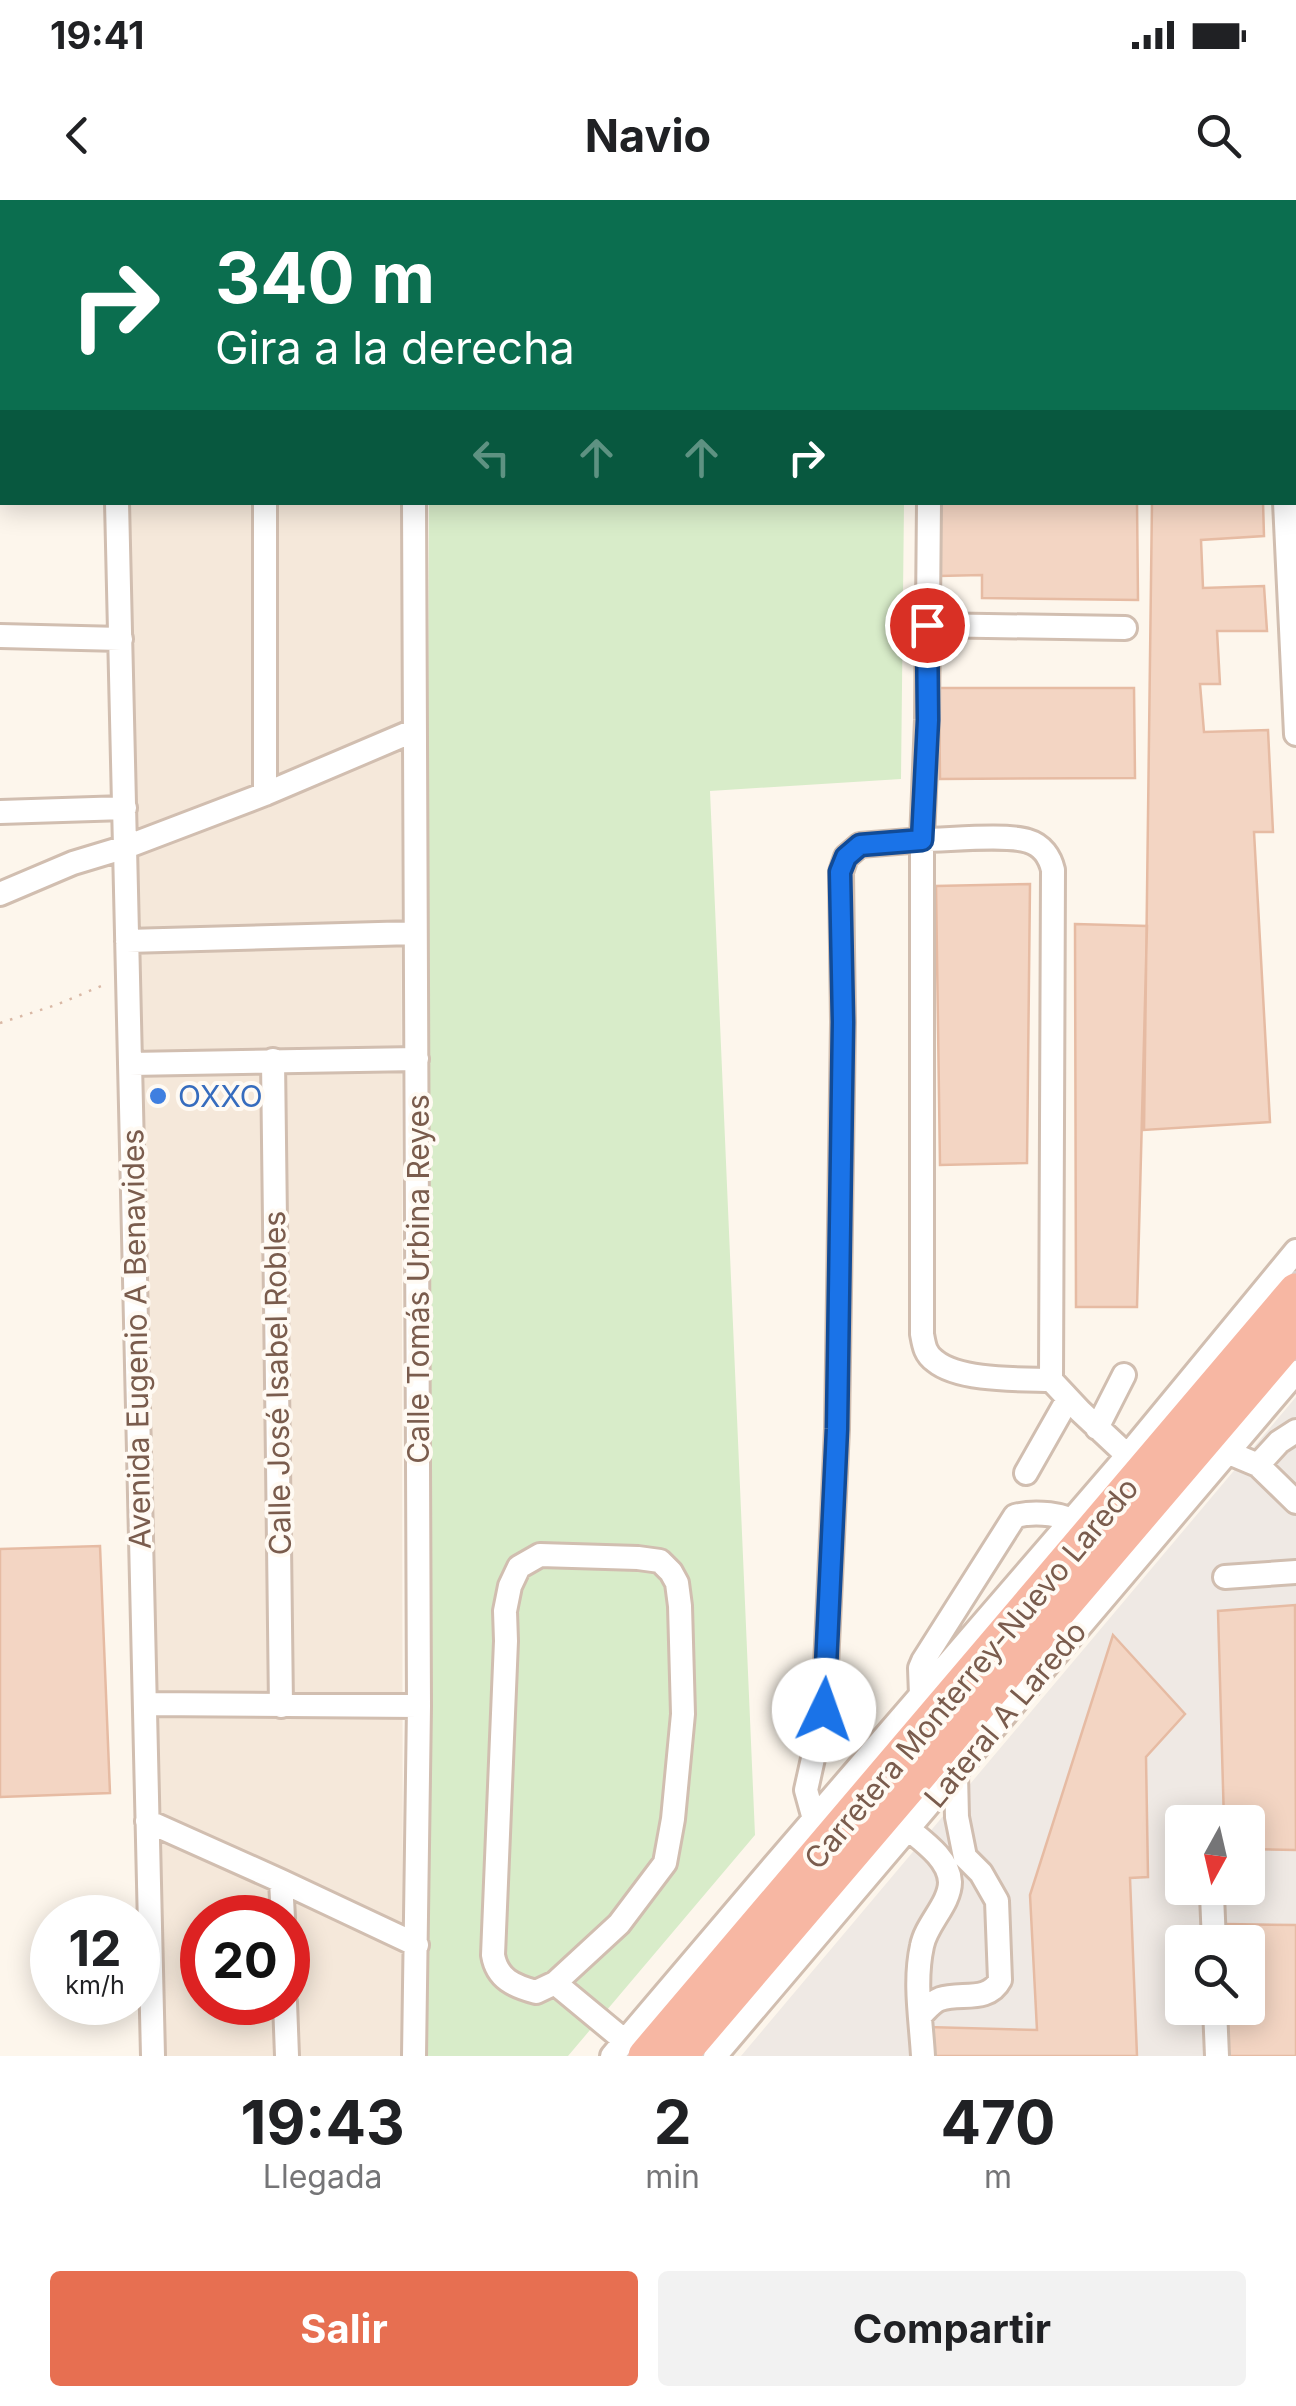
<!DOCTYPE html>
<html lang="es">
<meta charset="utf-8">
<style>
:root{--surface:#fff;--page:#f2f2f2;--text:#202124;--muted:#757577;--accent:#e76f51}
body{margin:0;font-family:Inter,sans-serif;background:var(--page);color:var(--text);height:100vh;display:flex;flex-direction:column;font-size:38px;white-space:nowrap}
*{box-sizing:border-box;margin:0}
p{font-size:32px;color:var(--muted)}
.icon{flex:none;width:55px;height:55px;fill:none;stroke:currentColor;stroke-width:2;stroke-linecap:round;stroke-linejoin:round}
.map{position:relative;height:1856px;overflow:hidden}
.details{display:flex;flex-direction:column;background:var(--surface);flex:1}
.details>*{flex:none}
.guide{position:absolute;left:0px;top:0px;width:1298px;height:305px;box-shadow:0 5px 25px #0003;background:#0b6e4f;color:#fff;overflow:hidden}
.needle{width:65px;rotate:188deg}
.tools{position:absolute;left:1165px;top:1605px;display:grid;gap:20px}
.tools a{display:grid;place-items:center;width:100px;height:100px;border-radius:10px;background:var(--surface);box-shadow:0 5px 25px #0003;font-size:50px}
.speed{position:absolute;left:30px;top:1695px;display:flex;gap:20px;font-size:50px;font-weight:700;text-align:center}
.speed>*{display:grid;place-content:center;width:130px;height:130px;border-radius:50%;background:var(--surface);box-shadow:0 5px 25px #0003;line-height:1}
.speed small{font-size:25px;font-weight:400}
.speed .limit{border:15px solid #d22;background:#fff;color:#111}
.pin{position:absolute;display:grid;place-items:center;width:85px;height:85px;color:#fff;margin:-42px;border:5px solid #fff;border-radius:50%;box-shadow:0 2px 10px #0007}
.me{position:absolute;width:110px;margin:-55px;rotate:3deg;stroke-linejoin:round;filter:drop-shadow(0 0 8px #0008)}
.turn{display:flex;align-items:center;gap:35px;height:210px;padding:0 50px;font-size:45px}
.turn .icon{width:130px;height:130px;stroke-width:2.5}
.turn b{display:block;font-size:70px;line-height:85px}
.lanes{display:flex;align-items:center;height:95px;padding:0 50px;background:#0003;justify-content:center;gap:50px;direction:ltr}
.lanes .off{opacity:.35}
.eta{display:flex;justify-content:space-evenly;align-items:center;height:170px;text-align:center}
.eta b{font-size:60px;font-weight:700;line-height:70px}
.cta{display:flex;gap:20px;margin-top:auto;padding:20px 50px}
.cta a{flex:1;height:115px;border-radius:10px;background:var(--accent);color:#fff;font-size:40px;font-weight:700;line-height:115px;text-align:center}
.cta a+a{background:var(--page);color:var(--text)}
.status{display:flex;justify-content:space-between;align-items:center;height:70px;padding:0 50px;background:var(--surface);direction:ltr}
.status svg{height:28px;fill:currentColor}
header{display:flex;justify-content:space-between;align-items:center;height:130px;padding:0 50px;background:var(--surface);font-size:45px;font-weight:700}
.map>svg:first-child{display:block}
.residential{fill:#f5e8da;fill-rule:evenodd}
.industrial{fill:#efe9e4;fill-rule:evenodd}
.green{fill:#d8ecc9}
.building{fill:#f3d5c3;stroke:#e6bba3;stroke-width:2.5}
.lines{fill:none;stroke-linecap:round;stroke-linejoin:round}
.minor-casing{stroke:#d1beb0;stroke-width:28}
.highway-casing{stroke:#dad1cd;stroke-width:40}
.path{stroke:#d9b8a5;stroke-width:2.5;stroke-dasharray:2.5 8;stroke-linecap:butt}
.minor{stroke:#fff;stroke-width:22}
.highway{stroke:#f7b7a3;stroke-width:35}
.route-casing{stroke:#114b97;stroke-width:25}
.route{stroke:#1a73e8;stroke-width:18}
.shop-dot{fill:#3f7fe0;stroke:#fffaf3;stroke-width:4}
.labels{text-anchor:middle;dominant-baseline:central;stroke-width:8;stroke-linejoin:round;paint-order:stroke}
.shop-label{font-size:30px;fill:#366cbe;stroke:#fffaf3;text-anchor:start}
.street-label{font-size:30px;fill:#7a5c4d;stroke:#fffaf3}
</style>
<div class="status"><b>19:41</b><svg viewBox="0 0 49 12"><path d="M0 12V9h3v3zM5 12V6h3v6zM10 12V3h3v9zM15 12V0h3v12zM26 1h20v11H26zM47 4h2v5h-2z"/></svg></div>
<header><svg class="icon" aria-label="back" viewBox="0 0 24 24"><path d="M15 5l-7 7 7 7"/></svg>Navio<svg class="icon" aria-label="search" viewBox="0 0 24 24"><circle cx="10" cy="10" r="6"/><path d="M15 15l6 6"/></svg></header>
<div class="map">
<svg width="1296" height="1856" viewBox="0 0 1296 1856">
<rect width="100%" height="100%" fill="#fdf6ec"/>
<path class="residential" d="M124 303H401L403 1856H162ZM202 1718H288V1802H202Z"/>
<path class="industrial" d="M1296 1197V1856H741ZM1182 1622H1248V1688H1182ZM1182 1742H1248V1808H1182Z"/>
<path class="green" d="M429 303H904L901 579 710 591 755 1635 568 1856H422Z"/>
<path class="building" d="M428 0H852V2H428Z
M852 0H1095L1094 2H852Z
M1137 0H1227V2H1137Z
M938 302H1137L1138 400 982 398V375L939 376Z
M1152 302H1263L1264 336 1201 340 1203 388 1264 386 1267 431H1217L1220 484H1200L1204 532 1268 530 1273 632H1254L1270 922 1144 930Z
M939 488H1134L1135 578 940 579Z
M1030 684 1027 963 940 965 936 686Z
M1075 724 1147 726 1137 1107H1076Z
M100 1346 110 1593 0 1597V1349Z
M1295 1405 1296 1650 1248 1649V1622H1224L1218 1411Z
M1113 1435 1185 1514 1146 1557 1148 1677 1130 1678 1137 1856H930L928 1827 1037 1830 1030 1695Z
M1225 1724 1296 1725V1856H1229L1227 1808H1248V1742H1226Z"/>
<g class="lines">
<defs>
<path id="minor" d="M107 0V2
M239 0 243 2
M265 0V2
M1118 0V2
M1273 0V2
M415 2V0
M1295 90H1296
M1295 113H1296
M1295 161H1296
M0 167H2
M117 302 153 1856
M1285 302 1296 534
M927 425 1125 428
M0 436 121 439
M265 594V302
M0 612 125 608
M0 694 73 663 126 647 265 594 413 531
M127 741 414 733
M273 860 281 1506
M130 864 417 859
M1051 1180 1053 670C1050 657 1042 645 1028 641 1006 634 948 640 922 640V1134C924 1145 925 1154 935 1161 959 1181 1020 1179 1051 1180L1080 1211 1143 1270
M1097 1228 1124 1175
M1227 1252 1258 1265 1296 1302
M1258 1265 1279 1242 1296 1231
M1026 1273 1068 1199
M1225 1377 1296 1372
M921 1495 920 1468 923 1461 1015 1316C1034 1311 1066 1313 1082 1326
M145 1504 419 1506
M814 1619 806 1590 824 1509 837 1229 843 822 841 672 846 657 860 645 922 640 927 520 929 302
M147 1621 281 1681 417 1745
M907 1628C924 1642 949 1659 950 1682 950 1704 926 1724 922 1746 914 1782 921 1820 923 1856
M281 1681 283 1718
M1212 1695 1214 1742
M555 1783 536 1792C514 1786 497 1779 493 1755L506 1441 505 1411 510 1386 519 1367 540 1355 638 1358 660 1361 671 1372 677 1383 680 1406 683 1514 673 1619 665 1663 619 1724 555 1783 625 1841
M285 1802 287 1856
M1215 1808 1217 1856
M921 1815C927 1809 932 1802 940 1799 961 1792 988 1803 1000 1780L997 1701 981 1673 965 1657 957 1617 956 1574
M414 1856 419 1506 414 302
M612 1856 776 1663 1127 1256 1296 1051
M715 1856 1296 1172"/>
<path id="highway" d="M646 1856 1296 1091
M679 1856 1296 1132"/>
</defs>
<use href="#minor" class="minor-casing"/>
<use href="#highway" class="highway-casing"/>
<path class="path" d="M0 823 56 805 106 784"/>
<use href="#minor" class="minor"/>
<use href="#highway" class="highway"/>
</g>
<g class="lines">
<defs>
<path id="route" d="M824 1510 837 1229 843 822 840 672 846 657 860 645 922 640 928 520 927 425"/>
</defs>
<use href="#route" class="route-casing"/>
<use href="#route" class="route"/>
</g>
<circle class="shop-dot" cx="158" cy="896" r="10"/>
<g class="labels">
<g class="shop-label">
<text x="178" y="896">OXXO</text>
</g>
<g class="street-label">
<text transform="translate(418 1079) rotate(-90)">Calle Tomás Urbina Reyes</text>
<text transform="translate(136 1139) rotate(-91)">Avenida Eugenio A Benavides</text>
<text transform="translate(277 1183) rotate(-91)">Calle José Isabel Robles</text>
<text transform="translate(971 1473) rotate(-50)">Carretera Monterrey-Nuevo Laredo</text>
<text transform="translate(1005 1514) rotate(-50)">Lateral A Laredo</text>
</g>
</g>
</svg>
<div class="tools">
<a><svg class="needle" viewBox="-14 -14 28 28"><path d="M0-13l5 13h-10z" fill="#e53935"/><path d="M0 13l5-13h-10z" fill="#757577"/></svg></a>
<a><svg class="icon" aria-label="search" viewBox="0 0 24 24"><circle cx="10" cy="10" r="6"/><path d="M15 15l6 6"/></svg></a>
</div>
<div class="speed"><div>12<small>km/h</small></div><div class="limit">20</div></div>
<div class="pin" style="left:927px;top:425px;background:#d93025"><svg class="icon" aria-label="arrive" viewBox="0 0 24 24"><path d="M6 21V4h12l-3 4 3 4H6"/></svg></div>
<svg class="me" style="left:824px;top:1510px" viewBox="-20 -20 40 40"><circle r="19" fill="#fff"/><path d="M0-13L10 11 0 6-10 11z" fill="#1a73e8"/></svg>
<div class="guide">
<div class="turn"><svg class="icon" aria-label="right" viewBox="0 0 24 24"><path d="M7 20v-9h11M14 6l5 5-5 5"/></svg><div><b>340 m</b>Gira a la derecha</div></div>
<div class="lanes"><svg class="icon off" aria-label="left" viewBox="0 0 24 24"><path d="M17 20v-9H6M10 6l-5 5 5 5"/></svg><svg class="icon off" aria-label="ahead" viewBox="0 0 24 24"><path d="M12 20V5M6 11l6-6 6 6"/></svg><svg class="icon off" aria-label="ahead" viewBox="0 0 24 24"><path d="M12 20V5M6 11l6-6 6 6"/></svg><svg class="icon" aria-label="right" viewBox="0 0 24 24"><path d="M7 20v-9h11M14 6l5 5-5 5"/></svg></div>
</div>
</div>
<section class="details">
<div class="eta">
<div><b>19:43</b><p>Llegada</p></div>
<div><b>2</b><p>min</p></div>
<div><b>470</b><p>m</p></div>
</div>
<div class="cta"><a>Salir</a><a>Compartir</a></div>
</section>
